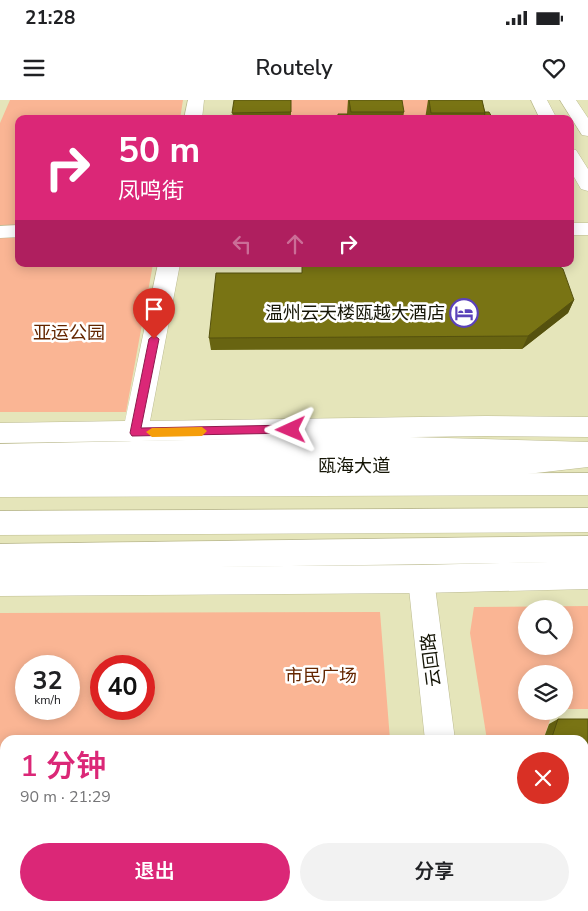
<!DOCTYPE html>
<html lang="zh">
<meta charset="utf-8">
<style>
:root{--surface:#fff;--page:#f2f2f2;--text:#202124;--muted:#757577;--accent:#db2777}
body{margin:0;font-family:"Nunito Sans","Noto Sans SC",sans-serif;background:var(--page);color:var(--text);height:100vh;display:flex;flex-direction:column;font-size:19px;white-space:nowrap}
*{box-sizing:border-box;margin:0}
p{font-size:16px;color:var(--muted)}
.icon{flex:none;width:28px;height:28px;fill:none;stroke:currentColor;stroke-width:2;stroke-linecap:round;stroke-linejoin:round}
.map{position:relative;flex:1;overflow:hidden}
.drawer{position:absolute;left:0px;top:635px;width:589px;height:176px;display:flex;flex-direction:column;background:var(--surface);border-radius:15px 15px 0 0;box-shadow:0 2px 12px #0003}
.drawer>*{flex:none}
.hud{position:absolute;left:15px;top:15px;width:559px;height:152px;border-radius:10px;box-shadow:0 2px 12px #0003;background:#db2777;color:#fff;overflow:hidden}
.controls{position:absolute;left:518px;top:500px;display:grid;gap:10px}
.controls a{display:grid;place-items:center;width:55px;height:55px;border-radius:50%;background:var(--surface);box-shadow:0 2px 12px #0003;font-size:25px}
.speed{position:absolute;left:15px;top:555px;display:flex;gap:10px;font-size:25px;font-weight:700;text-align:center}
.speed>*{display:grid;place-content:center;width:65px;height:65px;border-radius:50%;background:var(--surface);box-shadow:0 2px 12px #0003;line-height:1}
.speed small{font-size:12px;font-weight:400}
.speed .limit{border:8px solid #d22;background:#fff;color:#111}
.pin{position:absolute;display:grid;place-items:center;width:42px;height:42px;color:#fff;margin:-51px -21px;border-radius:50% 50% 50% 0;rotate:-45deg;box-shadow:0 0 5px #0007}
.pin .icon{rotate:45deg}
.me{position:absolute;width:55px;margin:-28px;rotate:269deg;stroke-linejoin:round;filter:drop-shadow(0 0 4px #0008)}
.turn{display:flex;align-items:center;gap:18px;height:105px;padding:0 20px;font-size:22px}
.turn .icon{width:65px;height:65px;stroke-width:2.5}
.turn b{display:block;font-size:35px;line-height:42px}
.lanes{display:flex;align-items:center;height:48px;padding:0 20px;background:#0003;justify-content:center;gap:25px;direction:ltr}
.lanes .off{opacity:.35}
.round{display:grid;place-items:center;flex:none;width:52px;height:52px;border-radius:26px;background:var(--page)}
.head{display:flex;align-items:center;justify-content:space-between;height:85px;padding:0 20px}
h1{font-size:30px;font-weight:600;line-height:38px;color:var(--accent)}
.primary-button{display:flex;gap:10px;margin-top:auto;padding:10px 20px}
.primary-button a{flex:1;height:58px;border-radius:30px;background:var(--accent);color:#fff;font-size:20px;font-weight:600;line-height:58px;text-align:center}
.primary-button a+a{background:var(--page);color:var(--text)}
.status{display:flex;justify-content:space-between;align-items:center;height:35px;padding:0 25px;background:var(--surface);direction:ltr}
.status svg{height:14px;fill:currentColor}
header{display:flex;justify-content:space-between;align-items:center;height:65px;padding:0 20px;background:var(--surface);font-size:22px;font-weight:600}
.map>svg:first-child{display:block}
.green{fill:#fab594;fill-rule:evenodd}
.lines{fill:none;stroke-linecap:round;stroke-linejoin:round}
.street-casing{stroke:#bdbc93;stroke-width:1}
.secondary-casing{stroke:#bdbc93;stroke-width:1}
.primary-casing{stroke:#bdbc93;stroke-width:1}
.highway-casing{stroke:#bdbc93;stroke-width:1}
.street{fill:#fff;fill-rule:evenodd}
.secondary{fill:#fff;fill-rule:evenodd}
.primary{fill:#fff;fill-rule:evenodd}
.highway{fill:#fff;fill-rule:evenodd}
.wall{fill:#686411}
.shaded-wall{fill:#55510e}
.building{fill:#797414;stroke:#55510e}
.route{fill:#db2777;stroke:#8e194d}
.slow{fill:#f59e0b}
.labels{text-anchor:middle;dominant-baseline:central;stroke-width:5;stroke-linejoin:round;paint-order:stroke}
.poi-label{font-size:18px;fill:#151506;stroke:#fff;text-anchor:end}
.park-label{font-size:18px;fill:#642600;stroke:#fff}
.street-label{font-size:18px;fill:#151506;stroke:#fff}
</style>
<div class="status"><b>21:28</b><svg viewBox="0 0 49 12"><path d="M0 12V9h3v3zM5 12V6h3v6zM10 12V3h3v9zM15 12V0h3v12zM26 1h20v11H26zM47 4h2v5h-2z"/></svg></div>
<header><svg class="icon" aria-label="menu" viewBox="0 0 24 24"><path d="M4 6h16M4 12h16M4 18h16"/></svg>Routely<svg class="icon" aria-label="heart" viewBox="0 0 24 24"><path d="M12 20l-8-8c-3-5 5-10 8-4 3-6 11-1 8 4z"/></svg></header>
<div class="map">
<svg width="588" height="811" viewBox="0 0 588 811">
<rect width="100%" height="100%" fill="#e5e5ba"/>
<path class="green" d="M10 0H183L180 19H19V164H153L126 312H0V23Z
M241 0H477L483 16 241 17Z
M588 506V609H564V574H526V611H553L543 640H487L470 533 474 507ZM526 509H564V546H526Z
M380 512 390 640H5V806H403V811H0V513ZM69 566V609H26V566ZM144 566V609H101V566Z"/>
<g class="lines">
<defs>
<path id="street" d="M421 467 430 471 434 479 455 640H425L408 479 412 471Z
M444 806H476L477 811H443Z"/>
<path id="secondary" d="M188 0H204L202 19H184Z
M531 0H547L557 19H540Z
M560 0H576L588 18V36L582 35Z
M570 49 576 50 588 69V91L581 89 570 70Z
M570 123H588V135H570Z
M19 125V137L0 138V126Z
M158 164H180L150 321 486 316 588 317V337L486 336 141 341 135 343 129 341 0 343V323L125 321Z"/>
<path id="primary" d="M588 345V367L510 376 0 379V357L510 354Z
M588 461V489L421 493 0 496V468L421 465Z"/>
<path id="highway" d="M373 336 588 342V364L373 358 0 366V344Z
M588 373V395L0 397V375Z
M588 408V432L0 435V411Z
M588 436V462L0 470V444Z"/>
</defs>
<use href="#street" class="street-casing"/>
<use href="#secondary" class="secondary-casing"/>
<use href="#primary" class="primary-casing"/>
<use href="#highway" class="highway-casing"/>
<use href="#street" class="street"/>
<use href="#secondary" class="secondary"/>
<use href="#primary" class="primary"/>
<use href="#highway" class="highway"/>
</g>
<path class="wall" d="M291 0V19H226L233 15 232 13Z
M348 0 404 12 403 19H337L338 14H347Z
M428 0H482L485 12 493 19H425Z
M574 200 568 213 522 249 211 250 209 238Z
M558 619 584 640H543L549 624Z"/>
<path class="shaded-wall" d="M574 200 568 213 522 249 528 236Z"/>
<path class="building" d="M234 0H291V12L232 13Z
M349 0H402L404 12H351Z
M429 0H482L485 13H431Z
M485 12H489L493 19H484Z
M338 14H347L348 19H338Z
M233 15V19H226V16Z
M302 164H556L563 169 574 200 528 236 209 238 216 173H302Z
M558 619H588V792H584V640H551Z"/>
<path class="route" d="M154 235 159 239 141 328 291 325 297 330 295 333 132 336 130 333 149 239Z"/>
<path class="slow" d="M202 327 207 331 202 336 152 337 146 332 152 328Z"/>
<defs>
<symbol id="hotel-ring" viewBox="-11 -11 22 22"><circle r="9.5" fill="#fff" stroke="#5b42ba" stroke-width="1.5"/><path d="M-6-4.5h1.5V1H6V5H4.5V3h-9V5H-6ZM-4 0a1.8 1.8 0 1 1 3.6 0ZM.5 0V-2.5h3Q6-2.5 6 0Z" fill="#5b42ba"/></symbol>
</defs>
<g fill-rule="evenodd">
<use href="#hotel-ring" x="448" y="197" width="32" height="32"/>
</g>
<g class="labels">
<g class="poi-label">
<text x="445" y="213">温州云天楼瓯越大酒店</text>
</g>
<g class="park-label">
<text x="69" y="233">亚运公园</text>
<text x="321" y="576">市民广场</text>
</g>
<g class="street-label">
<text x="354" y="366">瓯海大道</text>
<text transform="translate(431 560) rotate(-97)">云回路</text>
</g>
</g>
</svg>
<div class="controls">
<a><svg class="icon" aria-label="search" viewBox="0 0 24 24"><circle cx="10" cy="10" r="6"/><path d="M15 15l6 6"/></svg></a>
<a><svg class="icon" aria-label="layers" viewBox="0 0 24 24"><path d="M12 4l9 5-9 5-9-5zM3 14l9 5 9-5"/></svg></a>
</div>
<div class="speed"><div>32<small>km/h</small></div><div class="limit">40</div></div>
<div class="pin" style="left:154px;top:239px;background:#d93025"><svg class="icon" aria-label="arrive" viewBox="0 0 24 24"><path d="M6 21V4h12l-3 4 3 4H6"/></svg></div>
<svg class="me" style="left:291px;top:330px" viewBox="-20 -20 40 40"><path d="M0-17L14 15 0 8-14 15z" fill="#db2777" stroke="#fff" stroke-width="4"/></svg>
<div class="hud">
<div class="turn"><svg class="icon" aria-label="right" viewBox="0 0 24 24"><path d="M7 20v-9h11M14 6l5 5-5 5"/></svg><div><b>50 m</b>凤鸣街</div></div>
<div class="lanes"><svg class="icon off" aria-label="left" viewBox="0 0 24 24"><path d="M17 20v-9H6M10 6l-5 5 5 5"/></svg><svg class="icon off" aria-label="ahead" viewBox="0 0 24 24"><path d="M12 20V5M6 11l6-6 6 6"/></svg><svg class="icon" aria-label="right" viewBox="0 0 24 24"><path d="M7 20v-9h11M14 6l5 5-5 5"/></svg></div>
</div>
<section class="drawer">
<div class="head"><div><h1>1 分钟</h1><p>90 m · 21:29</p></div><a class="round" style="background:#d93025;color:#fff"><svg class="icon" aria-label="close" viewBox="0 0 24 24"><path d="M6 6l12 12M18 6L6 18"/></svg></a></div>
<div class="primary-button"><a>退出</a><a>分享</a></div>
</section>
</div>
